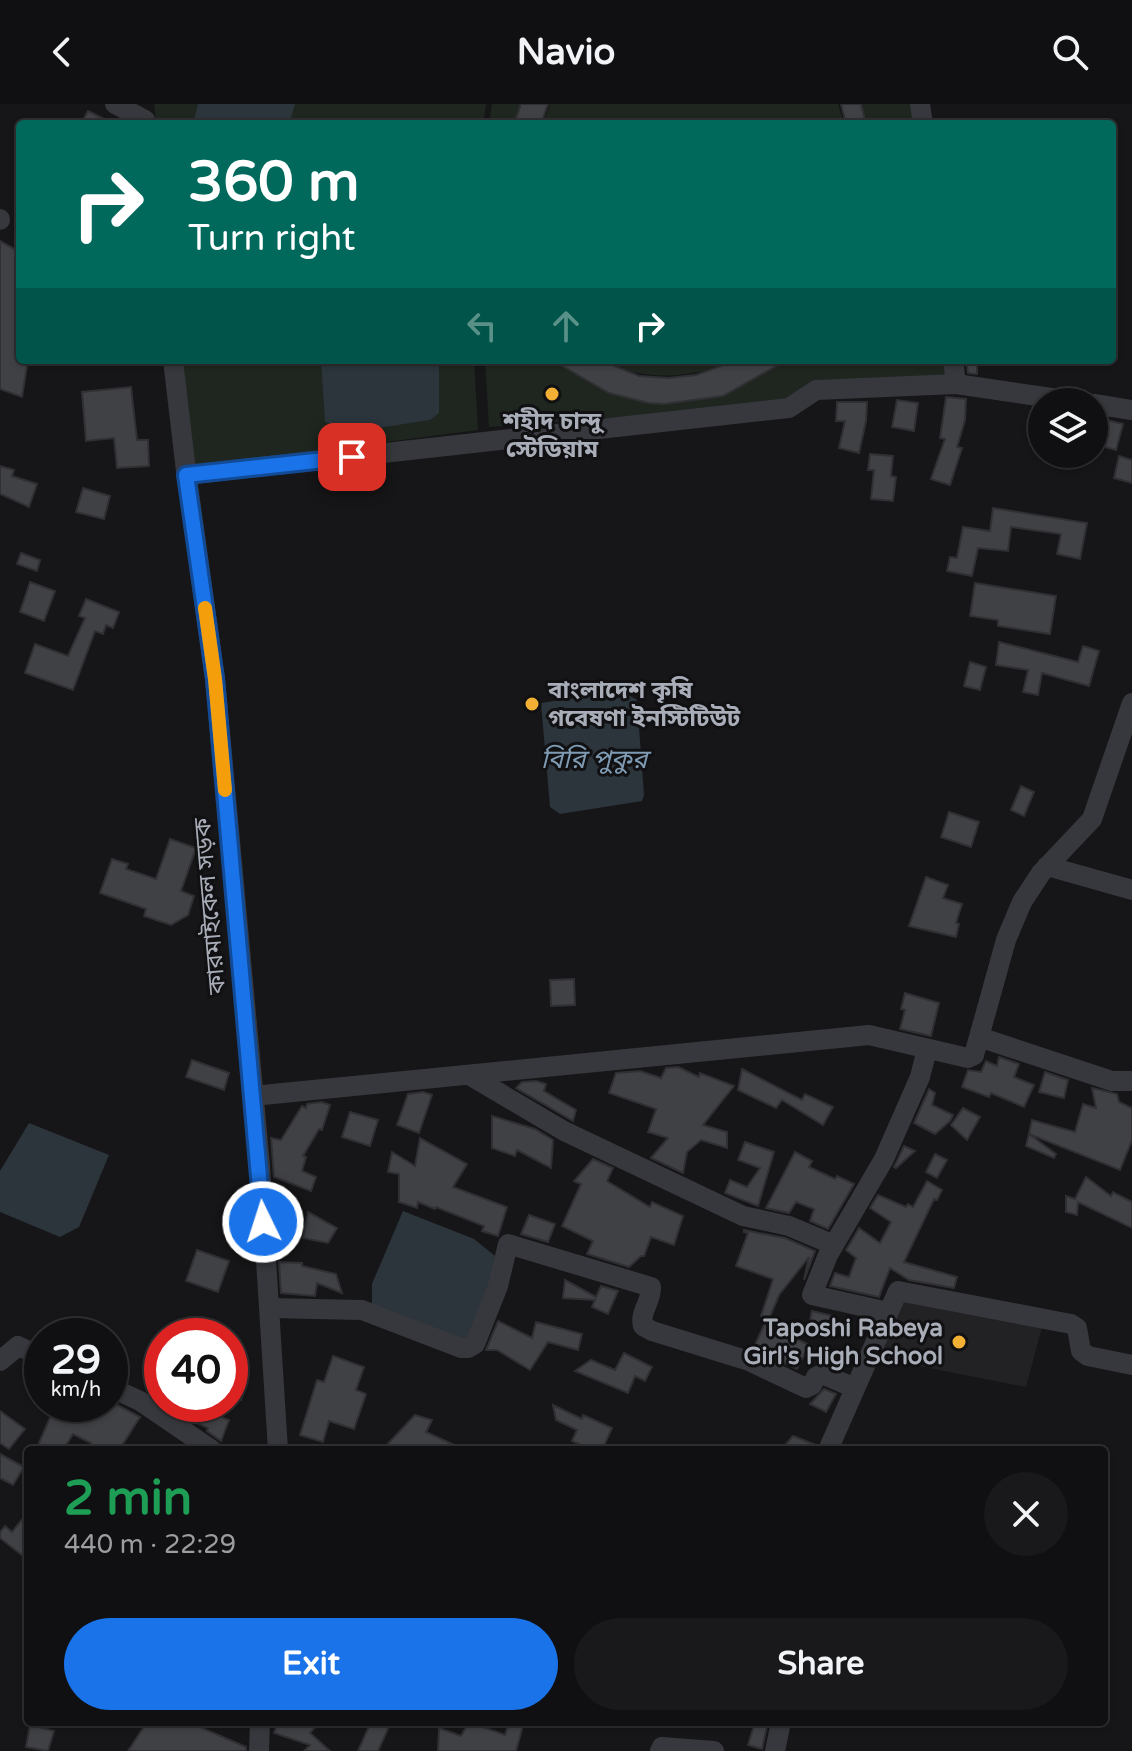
<!DOCTYPE html>
<meta charset="utf-8">
<style>
:root{--surface:#101012;--page:#19191b;--text:#f1f3f6;--muted:#9c9d9f;--line:#303032;--accent:#1a73e8}
body{margin:0;font-family:"Varela Round","Noto Sans Bengali",sans-serif;background:var(--page);color:var(--text);height:100vh;display:flex;flex-direction:column;font-size:30px;white-space:nowrap}
*{box-sizing:border-box;margin:0}
p{font-size:26px;color:var(--muted)}
.icon{flex:none;width:44px;height:44px;fill:none;stroke:currentColor;stroke-width:2;stroke-linecap:round;stroke-linejoin:round}
.map{position:relative;flex:1;overflow:hidden}
.sheet{position:absolute;left:24px;top:1342px;width:1084px;height:280px;display:flex;flex-direction:column;background:var(--surface);border-radius:8px;box-shadow:0 2px 6px #0004,0 0 0 2px var(--line)}
.sheet>*{flex:none}
.banner{position:absolute;left:16px;top:16px;width:1100px;height:244px;border-radius:8px;box-shadow:0 2px 6px #0004,0 0 0 2px var(--line);background:#00695c;color:#fff;overflow:hidden}
.controls{position:absolute;left:1028px;top:284px;display:grid;gap:16px}
.controls a{display:grid;place-items:center;width:80px;height:80px;border-radius:50%;background:var(--surface);box-shadow:0 2px 6px #0004,0 0 0 2px var(--line);font-size:40px}
.speed{position:absolute;left:24px;top:1214px;display:flex;gap:16px;font-size:40px;font-weight:700;text-align:center}
.speed>*{display:grid;place-content:center;width:104px;height:104px;border-radius:50%;background:var(--surface);box-shadow:0 2px 6px #0004,0 0 0 2px var(--line);line-height:1}
.speed small{font-size:20px;font-weight:400}
.speed .limit{border:12px solid #d22;background:#fff;color:#111}
.pin{position:absolute;display:grid;place-items:center;width:68px;height:68px;color:#fff;margin:-34px;border-radius:16px;box-shadow:0 4px 12px #0006}
.me{position:absolute;width:88px;margin:-44px;rotate:356deg;stroke-linejoin:round;filter:drop-shadow(0 0 6px #0008)}
.turn{display:flex;align-items:center;gap:28px;height:168px;padding:0 40px;font-size:36px}
.turn .icon{width:104px;height:104px;stroke-width:2.5}
.turn b{display:block;font-size:56px;line-height:68px}
.lanes{display:flex;align-items:center;height:76px;padding:0 40px;background:#0003;justify-content:center;gap:40px;direction:ltr}
.lanes .off{opacity:.35}
.round{display:grid;place-items:center;flex:none;width:84px;height:84px;border-radius:42px;background:var(--page)}
.overview{display:flex;align-items:center;justify-content:space-between;height:136px;padding:0 40px}
h1{font-size:48px;font-weight:700;line-height:60px;color:#1e9e55}
.button{display:flex;gap:16px;margin-top:auto;padding:16px 40px}
.button a{flex:1;height:92px;border-radius:48px;background:var(--accent);color:#fff;font-size:32px;font-weight:700;line-height:92px;text-align:center}
.button a+a{background:var(--page);color:var(--text)}
header{display:flex;justify-content:space-between;align-items:center;height:104px;padding:0 40px;background:var(--surface);font-size:36px;font-weight:700}
.map>svg:first-child{display:block}
.built{fill:#222225}
.green{fill:#1e261f}
.water{fill:#2c353c}
.building{fill:#404145;stroke:#303034;stroke-width:2}
.lines{fill:none;stroke-linecap:round;stroke-linejoin:round}
.minor{stroke:#37383d;stroke-width:20}
.route-casing{stroke:#114b97;stroke-width:20}
.route{stroke:#1a73e8;stroke-width:14}
.slow{stroke:#f59e0b;stroke-width:14}
.poi-dot{fill:#f2b134;stroke:#111113;stroke-width:3}
.labels{text-anchor:middle;dominant-baseline:central;stroke-width:6;stroke-linejoin:round;paint-order:stroke}
.poi-label{font-size:24px;font-weight:bold;fill:#a8adb8;stroke:#111113}
.street-label{font-size:24px;fill:#a8adb8;stroke:#111113}
.water-label{font-size:26px;font-style:italic;fill:#7f9bb3;stroke:#111113}
</style>
<header><svg class="icon" aria-label="back" viewBox="0 0 24 24"><path d="M15 5l-7 7 7 7"/></svg>Navio<svg class="icon" aria-label="search" viewBox="0 0 24 24"><circle cx="10" cy="10" r="6"/><path d="M15 15l6 6"/></svg></header>
<div class="map">
<svg width="1132" height="1647" viewBox="0 0 1132 1647">
<rect width="100%" height="100%" fill="#161618"/>
<path class="built" d="M900 1196 1042 1223 1026 1283 874 1253Z"/>
<path class="green" d="M154 0H486L483 20H156Z
M492 0H521L514 20H489Z
M550 0H838L844 20H543Z
M861 0H913L916 20H866Z
M183 256H474L478 326 194 363Z
M485 256H552L609 289 648 299 664 300 723 292 787 256H949L952 275 653 311 489 323Z
M602 256H735C696 275 640 278 602 256Z"/>
<path class="water" d="M198 0H295L289 20H193Z
M321 256H439V309L430 316C398 320 356 332 325 318Z
M607 584 625 589 637 596 644 691 642 697 560 710 550 703 541 599 574 594 595 586Z
M29 1019 109 1051 79 1123 60 1133 0 1108V1067Z
M403 1107 474 1135 495 1152 483 1212 465 1237 372 1201V1180Z"/>
<path class="building" d="M521 0H548L541 20H514Z
M841 0H861L866 20H846Z
M88 7 114 20H81Z
M0 137 20 148V256H28L22 293 0 285Z
M552 256H600L639 272 668 274 696 271 738 256H787L723 292 664 300 648 299 609 289Z
M966 256H977V270L968 269Z
M131 283 137 336H148L149 362 117 364 114 334 86 337 82 288Z
M946 293 966 295 965 316 957 343 962 344 950 381 931 375 945 335 940 334Z
M897 296 918 299 914 327 892 323Z
M837 298H867L866 317 859 349 839 344 845 317H836Z
M1094 313 1123 320 1116 346 1094 340Z
M870 350 893 352 891 372 896 373 893 397 871 395 874 366H868Z
M1119 352 1132 356V379L1114 374Z
M0 362 14 366 12 372 37 380 29 403 0 390Z
M83 384 110 392 104 415 76 408Z
M993 404 1087 419 1080 455 1057 450 1061 430 1011 423 1008 447 978 444 972 472 947 467 950 453 957 454 963 423 990 427Z
M21 449 40 456 37 467 17 460Z
M30 478 55 487 44 517 20 508Z
M975 479 1056 492 1050 530 998 522V516L970 512Z
M86 495 119 508 113 524 106 521 103 530 95 527 73 586 25 569 35 540 68 552 85 514 79 512Z
M999 538 1078 558 1083 542 1099 547 1089 582 1042 569 1038 591 1023 588 1028 566 996 561Z
M970 558 986 563 980 586 964 582Z
M1021 682 1034 688 1024 712 1011 706Z
M949 708 979 718 971 743 941 733Z
M170 735 196 744 181 787 194 792 188 811 171 821 144 812 146 805 100 789 112 755 128 760 126 765 156 775Z
M926 773 948 781 943 794 962 800 956 819 959 820 956 833 909 822Z
M574 875 575 901 551 902 550 876Z
M905 889 939 899 931 932 900 925 905 906 901 905Z
M999 953 1019 960 1014 973 1034 981 1024 1003 991 989 989 993 962 983 968 966 981 968 986 957 997 962Z
M192 956 229 969 224 986 186 973Z
M678 963 699 973 700 969 734 982 703 1021 727 1028V1044L701 1036 687 1048 683 1069 651 1054 668 1034 648 1028 656 1005 609 989 616 969 640 967 661 974 666 964Z
M742 965 802 996 805 990 833 1003 823 1021 782 996 776 1004 738 986Z
M1045 968 1068 976 1064 994 1039 988Z
M536 977 546 980 544 987 576 1006 573 1017 516 984 522 978Z
M1092 984 1117 990 1119 998 1132 1004V1036L1120 1066 1029 1030 1032 1016 1075 1028 1083 1000 1096 1004Z
M929 985 935 989 932 1001 953 1011 950 1017 935 1030 914 1019Z
M423 988 432 991 419 1029 397 1021 408 990Z
M321 998 330 1001 322 1026 319 1025 303 1052 306 1053 302 1067 316 1073 311 1087 274 1073 271 1034 281 1036 302 1002 306 1004 307 1000Z
M963 1004 980 1013 967 1036 951 1021Z
M350 1008 378 1016 370 1042 342 1033Z
M492 1012 535 1025 553 1036 551 1064 517 1046 515 1052 492 1044Z
M1029 1030 1056 1050 1054 1054 1026 1042Z
M420 1034 467 1060 453 1083 507 1103 498 1132 482 1127 484 1122 436 1103 435 1105 418 1098 417 1104 399 1098V1070L388 1068 392 1048 415 1062Z
M745 1038 774 1048 758 1102 725 1089 730 1076 747 1083 760 1064 738 1056Z
M904 1042 915 1047 896 1064 894 1063Z
M795 1048 812 1057 809 1063 835 1075 837 1072 854 1080 828 1125 810 1117 814 1105 796 1098 789 1109 766 1104Z
M935 1050 947 1056 937 1074 926 1068Z
M593 1055 613 1064 607 1077 650 1103 652 1098 683 1112 674 1141 651 1133 644 1152H641L629 1163 587 1150 593 1137 562 1122 581 1080 574 1077Z
M1086 1073 1111 1092 1113 1088 1132 1098V1124L1078 1098 1077 1111 1066 1108V1092L1075 1095Z
M927 1077 942 1086 937 1096 934 1095 904 1158 957 1173 954 1184 909 1176 890 1164 879 1193 830 1182 835 1169 849 1173 856 1154 846 1146 859 1124 880 1139 891 1118 870 1104 878 1091 906 1103 908 1100 913 1103Z
M308 1108 337 1124 328 1139 303 1134Z
M529 1111 555 1120 548 1138 521 1130Z
M744 1126 785 1134 815 1147 804 1176 809 1153 779 1191 769 1215 761 1212 773 1175 736 1162 748 1129 744 1128Z
M197 1146 229 1157 218 1188 186 1177Z
M279 1158 302 1159V1162L336 1170 342 1189 317 1179 315 1192 281 1189Z
M565 1176 596 1193 601 1182 618 1187 608 1210 592 1203 595 1196 563 1194Z
M812 1207 833 1212 829 1226 809 1221Z
M498 1217 532 1234 536 1218 582 1230 578 1246 548 1238 530 1266 497 1246H486Z
M765 1219 809 1241 797 1265 753 1245Z
M162 1228V1268L148 1262Z
M624 1249 652 1263 645 1277 635 1272 628 1289 575 1267 591 1256 615 1266Z
M333 1252 364 1263 356 1286 366 1290 354 1325 329 1317 323 1338 300 1331 317 1276 324 1278Z
M230 1268 248 1274 241 1296 230 1293Z
M824 1285 836 1290 826 1308 810 1300Z
M110 1297 140 1313 119 1346H88L91 1339 73 1330 63 1346H36L56 1300H110Z
M553 1301 582 1315 583 1311 612 1324 602 1346H592L572 1337 577 1326 556 1316Z
M193 1303 229 1316 221 1337 207 1327 208 1324 189 1315Z
M0 1307 25 1325 9 1345 0 1339Z
M415 1311 432 1316 426 1328 465 1346H382Z
M793 1332 816 1341 815 1346H781Z
M0 1350 24 1363 13 1381 0 1374Z
M28 1408V1456L0 1434V1428L5 1422 12 1428Z
M147 1618H206L202 1624 246 1643V1647H128Z
M278 1618H309L317 1621 310 1629 330 1647H304L310 1641 274 1629Z
M371 1618H391L378 1647H358Z
M469 1618 505 1631 509 1618H524L516 1647H438L439 1624 461 1632Z
M755 1618 767 1622 762 1645 748 1641Z
M30 1621 54 1627 48 1647 26 1643Z"/>
<g class="lines">
<path class="minor" d="M115 0 145 16
M920 0 923 20
M0 115V116
M173 256 186 367 215 575 260 1061 278 1346
M953 256 956 280
M1094 300 1132 306
M186 371 789 304 816 286 956 280 1079 298
M1047 762 1132 786
M979 933 1112 977H1132
M469 971 564 1027 743 1112 789 1122 834 1141
M253 992 869 931 968 954 974 951 1006 836 1022 798 1041 769 1092 715 1132 599
M269 1204 362 1206 461 1244H468L475 1240 498 1182 508 1140 651 1183C652 1197 639 1208 643 1222L652 1227 749 1257 806 1284 812 1281 816 1273 822 1270 855 1284
M888 1208 812 1191 828 1151 884 1055 920 973 927 945
M0 1257 18 1242 42 1253
M110 1283 140 1297 212 1346
M828 1346 898 1187 1071 1220 1077 1224 1081 1247 1088 1252 1132 1261
M259 1647 260 1618
M660 1647 662 1643 714 1647
M775 1647 781 1618"/>
</g>
<g class="lines">
<defs>
<path id="route" d="M263 1118 215 575 186 371 352 353"/>
</defs>
<use href="#route" class="route-casing"/>
<use href="#route" class="route"/>
<path class="slow" d="M205 504 215 575 225 686"/>
</g>
<g class="poi-dot">
<circle cx="552" cy="290" r="8"/>
<circle cx="532" cy="600" r="8"/>
<circle cx="959" cy="1238" r="8"/>
</g>
<g class="labels">
<g class="poi-label">
<text x="552" y="317">শহীদ চান্দু<tspan x="552" dy="28">স্টেডিয়াম</tspan></text>
<text x="548" y="586" text-anchor="start">বাংলাদেশ কৃষি<tspan x="548" dy="28">গবেষণা ইনস্টিটিউট</tspan></text>
<text x="943" y="1224" text-anchor="end">Taposhi Rabeya<tspan x="943" dy="28">Girl's High School</tspan></text>
</g>
<g class="street-label">
<text transform="translate(210 802) rotate(-95)">কারমাইকেল সড়ক</text>
</g>
<g class="water-label">
<text x="594" y="655">বিরি পুকুর</text>
</g>
</g>
</svg>
<div class="controls">
<a><svg class="icon" aria-label="layers" viewBox="0 0 24 24"><path d="M12 4l9 5-9 5-9-5zM3 14l9 5 9-5"/></svg></a>
</div>
<div class="speed"><div>29<small>km/h</small></div><div class="limit">40</div></div>
<div class="pin" style="left:352px;top:353px;background:#d93025"><svg class="icon" aria-label="arrive" viewBox="0 0 24 24"><path d="M6 21V4h12l-3 4 3 4H6"/></svg></div>
<svg class="me" style="left:263px;top:1118px" viewBox="-20 -20 40 40"><circle r="17" fill="#1a73e8" stroke="#fff" stroke-width="3"/><path d="M0-11L8 9 0 5-8 9z" fill="#fff"/></svg>
<div class="banner">
<div class="turn"><svg class="icon" aria-label="right" viewBox="0 0 24 24"><path d="M7 20v-9h11M14 6l5 5-5 5"/></svg><div><b>360 m</b>Turn right</div></div>
<div class="lanes"><svg class="icon off" aria-label="left" viewBox="0 0 24 24"><path d="M17 20v-9H6M10 6l-5 5 5 5"/></svg><svg class="icon off" aria-label="ahead" viewBox="0 0 24 24"><path d="M12 20V5M6 11l6-6 6 6"/></svg><svg class="icon" aria-label="right" viewBox="0 0 24 24"><path d="M7 20v-9h11M14 6l5 5-5 5"/></svg></div>
</div>
<section class="sheet">
<div class="overview"><div><h1>2 min</h1><p>440 m · 22:29</p></div><a class="round"><svg class="icon" aria-label="close" viewBox="0 0 24 24"><path d="M6 6l12 12M18 6L6 18"/></svg></a></div>
<div class="button"><a>Exit</a><a>Share</a></div>
</section>
</div>
